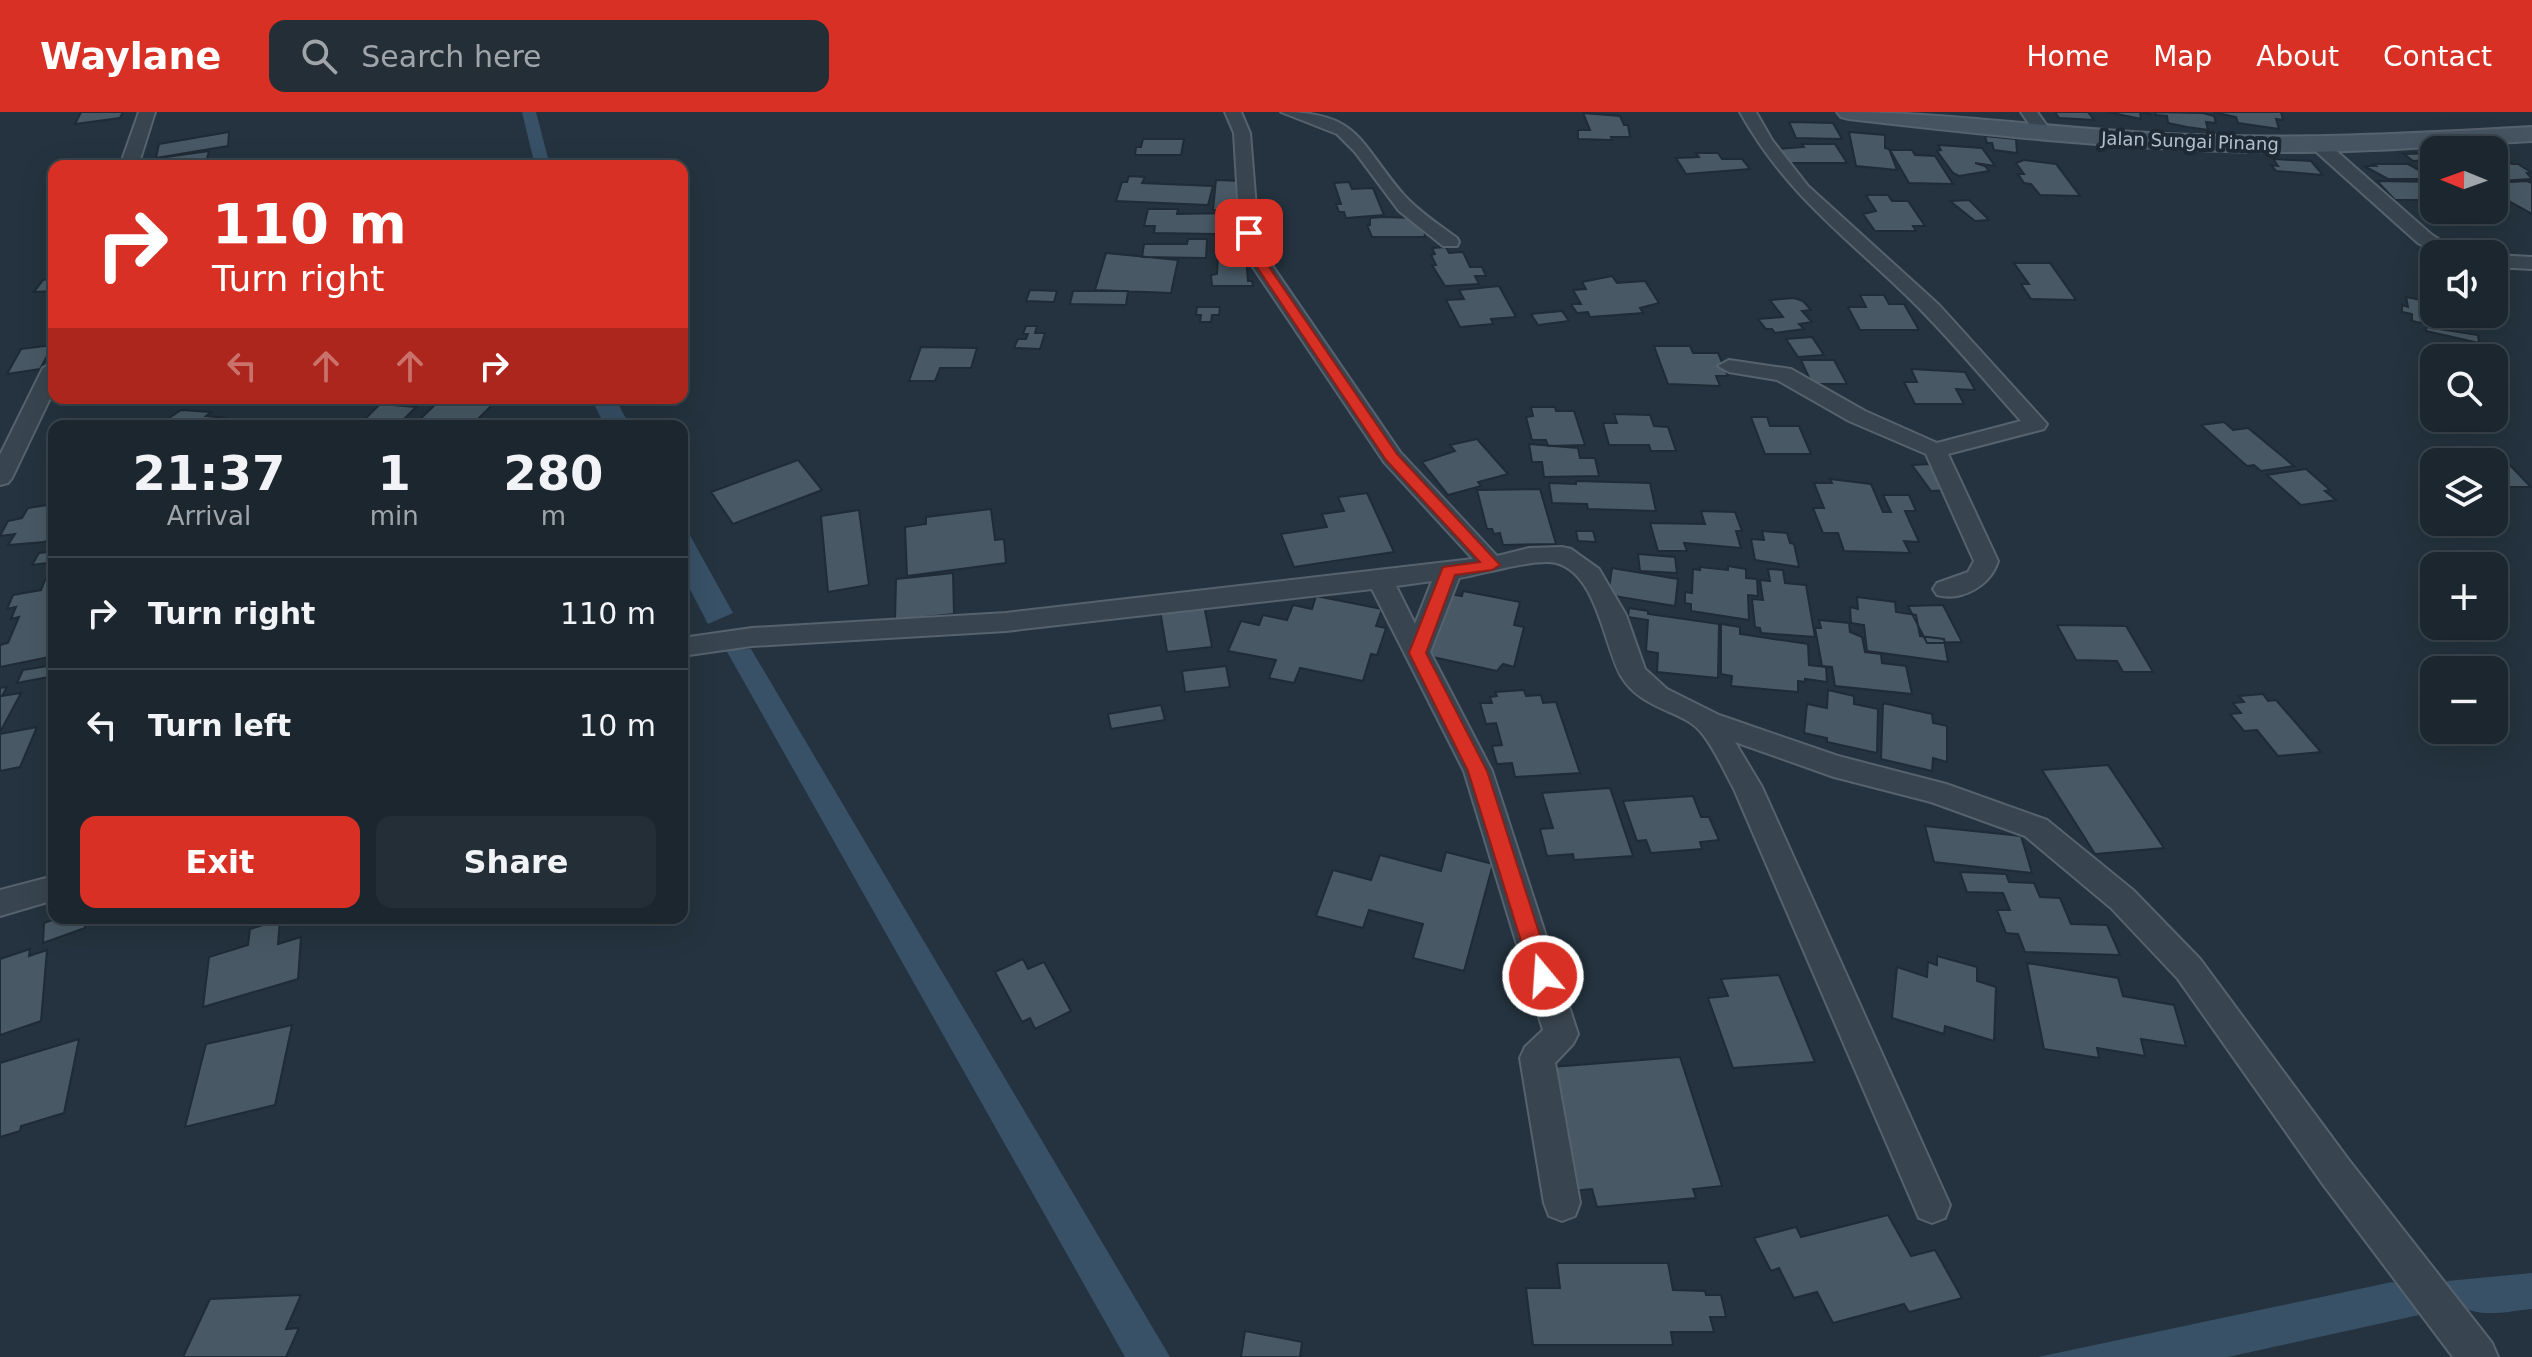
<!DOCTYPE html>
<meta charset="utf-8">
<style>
:root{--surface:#1b262f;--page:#242e37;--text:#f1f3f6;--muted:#a0a5aa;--line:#39434b;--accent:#d93025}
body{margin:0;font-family:"DejaVu Sans",sans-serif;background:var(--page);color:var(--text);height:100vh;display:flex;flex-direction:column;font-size:30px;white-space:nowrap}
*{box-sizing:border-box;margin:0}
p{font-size:26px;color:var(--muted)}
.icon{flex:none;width:44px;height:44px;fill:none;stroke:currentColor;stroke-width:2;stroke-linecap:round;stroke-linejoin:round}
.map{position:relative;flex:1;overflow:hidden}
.details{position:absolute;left:48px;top:308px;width:640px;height:504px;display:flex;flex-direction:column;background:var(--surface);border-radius:16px;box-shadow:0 8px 32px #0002,0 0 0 2px var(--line)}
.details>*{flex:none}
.top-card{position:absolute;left:48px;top:48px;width:640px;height:244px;border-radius:16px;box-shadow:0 8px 32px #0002,0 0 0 2px var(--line);background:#d93025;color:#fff;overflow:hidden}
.needle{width:52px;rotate:271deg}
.fabs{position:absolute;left:2420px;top:24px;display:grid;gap:16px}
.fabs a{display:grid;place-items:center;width:88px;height:88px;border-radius:16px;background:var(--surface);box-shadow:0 8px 32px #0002,0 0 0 2px var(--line);font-size:40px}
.pin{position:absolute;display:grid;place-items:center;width:68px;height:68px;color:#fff;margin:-34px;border-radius:16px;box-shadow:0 4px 12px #0006}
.me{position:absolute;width:88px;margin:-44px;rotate:342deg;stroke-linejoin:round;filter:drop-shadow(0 0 6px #0008)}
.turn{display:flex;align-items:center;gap:28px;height:168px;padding:0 32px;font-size:36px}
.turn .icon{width:104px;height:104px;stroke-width:2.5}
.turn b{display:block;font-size:56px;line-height:68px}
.lanes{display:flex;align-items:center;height:76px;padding:0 32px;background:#0003;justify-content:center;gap:40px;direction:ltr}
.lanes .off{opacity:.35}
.eta{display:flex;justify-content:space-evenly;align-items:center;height:136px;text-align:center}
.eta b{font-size:48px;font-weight:700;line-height:56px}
.cta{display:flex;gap:16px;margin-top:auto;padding:16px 32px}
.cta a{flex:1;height:92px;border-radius:16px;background:var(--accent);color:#fff;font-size:32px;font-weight:700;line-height:92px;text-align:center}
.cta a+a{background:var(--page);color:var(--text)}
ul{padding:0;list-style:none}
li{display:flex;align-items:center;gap:24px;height:112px;padding:0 32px;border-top:2px solid var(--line)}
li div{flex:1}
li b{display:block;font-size:30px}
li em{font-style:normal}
header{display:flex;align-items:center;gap:48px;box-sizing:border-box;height:112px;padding:0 40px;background:var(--accent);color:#fff}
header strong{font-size:38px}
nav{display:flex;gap:44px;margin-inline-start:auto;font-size:28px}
.search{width:560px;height:72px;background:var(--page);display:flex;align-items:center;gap:20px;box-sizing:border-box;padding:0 28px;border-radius:16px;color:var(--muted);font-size:30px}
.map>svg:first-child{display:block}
.water{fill:#385166}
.building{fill:#485965;stroke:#1f2b36;stroke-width:2}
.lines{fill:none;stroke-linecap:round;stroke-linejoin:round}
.street-casing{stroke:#56626d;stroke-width:4}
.secondary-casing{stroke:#56626d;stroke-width:4}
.street{fill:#38444f;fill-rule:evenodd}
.secondary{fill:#465462;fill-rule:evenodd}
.route{fill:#d93025;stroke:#8d1f18;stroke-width:2}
.labels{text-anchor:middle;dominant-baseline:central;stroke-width:8;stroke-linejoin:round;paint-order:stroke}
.far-street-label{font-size:18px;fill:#b4bfca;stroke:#1d2934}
</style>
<header>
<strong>Waylane</strong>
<div class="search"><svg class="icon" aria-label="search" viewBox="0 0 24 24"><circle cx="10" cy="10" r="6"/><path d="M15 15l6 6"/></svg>Search here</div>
<nav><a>Home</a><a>Map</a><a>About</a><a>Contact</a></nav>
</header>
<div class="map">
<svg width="2532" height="1245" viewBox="0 0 2532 1245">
<rect width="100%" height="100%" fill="#24333f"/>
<path class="water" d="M522 0H536L550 54H535Z
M591 286H615L630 314H605Z
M682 409 733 501 708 512 682 462Z
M751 537 1170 1245H1125L726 538Z
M2532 1161V1197C2506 1199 2472 1210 2454 1186 2450 1180 2447 1177 2447 1169Z
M2392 1170C2408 1176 2420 1185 2419 1203L2228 1245H2038Z"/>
<path class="building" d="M81 0H123L120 6 75 12Z
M2055 0H2088L2094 8 2059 6Z
M2108 0H2149L2150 2 2140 0 2141 7Z
M2155 0 2203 1 2214 4 2216 11 2206 10 2208 18 2187 15 2168 11 2167 4 2156 3Z
M2213 0H2281L2283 8 2276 7 2279 17 2238 11 2236 5Z
M1583 1 1620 4 1624 13H1628L1630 25H1611L1612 28 1578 27V18H1590Z
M1789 10 1833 11 1842 27 1796 26Z
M229 20 228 34 156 46 159 32Z
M1849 20 1885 23V36L1889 37 1897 58 1856 54Z
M1985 24 2016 27 2017 41 1994 38 1992 31H1987Z
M1143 27H1184L1181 43H1135L1136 35H1141Z
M1802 32H1835L1847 51H1785L1778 37 1804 35Z
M1938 33 1982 36 1995 54 1975 51 1985 54 1989 59 1959 64 1953 61 1937 39 1941 38Z
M1890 38H1912L1915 43 1935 44 1953 72 1909 71Z
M209 39 205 54H137L138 49Z
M2494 39 2512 52H2518L2532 61H2527L2532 67 2499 69 2494 66Z
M1696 41H1718L1722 47H1742L1750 57 1686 62 1676 46 1699 45Z
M2434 41V53L2427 48 2413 49 2404 42Z
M2273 47 2311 49 2323 63 2276 59 2271 53 2278 54Z
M2024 48 2056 52 2080 84 2040 83 2031 72 2024 71 2018 62H2024L2016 51Z
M2373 52H2408L2428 63H2422L2426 67H2388L2364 54H2376Z
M1129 64 1145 65 1142 71 1213 74 1208 93 1116 89 1122 70H1127Z
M1216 68 1242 69 1237 99 1213 98Z
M2377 69 2434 70V88H2395Z
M2527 69 2532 71V102L2494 81V71Z
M1349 70 1352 77 1373 76 1384 103 1346 106 1344 100H1339L1336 92H1341L1334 71Z
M1866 83H1888L1892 89H1908L1925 114H1913L1916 119H1875L1863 102 1876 99Z
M1969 88 1989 108 1975 109 1950 89Z
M1148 97H1178L1177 102 1235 101 1233 117H1217L1216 122 1154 121 1155 114H1144Z
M1384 105 1415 106 1424 113 1425 125H1372L1367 113H1370V106Z
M1188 127H1207L1206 146 1142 145 1144 132H1187Z
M1446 135 1449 141 1463 140 1470 155H1482L1486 164H1475L1479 172 1445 174 1432 153H1436L1431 143 1435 142 1432 136Z
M1106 141 1178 148 1171 181 1095 178Z
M1246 144 1248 169H1252L1253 174H1212L1211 163 1217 162 1218 145Z
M2014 151H2050L2076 188 2031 187 2021 172H2029Z
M1612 164 1617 171 1645 169 1659 191 1640 196 1643 201 1590 205 1588 200 1577 201 1571 192H1581L1573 178 1586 177 1582 170Z
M54 166V179L34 180 43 168Z
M1499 174 1516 205 1491 207 1493 212 1460 215 1446 188 1464 187 1459 178Z
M1030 178 1057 179 1054 190 1026 189Z
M1073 179H1128L1126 193 1070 192Z
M1860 183H1884L1889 192H1904L1919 218H1860L1848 195H1866Z
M2420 183 2434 186V202H2468L2471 218 2435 208 2436 214 2412 209V202L2402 200V193L2408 195 2406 185 2421 188Z
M1794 186 1803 189 1811 198 1802 199 1812 210 1799 212 1804 217 1775 221 1772 217H1766L1758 207 1783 205 1770 188Z
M1197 195H1220L1219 203H1212L1211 210H1200L1201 203H1196Z
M1562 199 1569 209 1538 213 1531 202Z
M1026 214H1037L1035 221H1045L1040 237 1014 236 1018 227H1026L1028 222H1023Z
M2426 215 2478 223 2479 231 2426 219Z
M1812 225 1824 243 1798 245 1786 227Z
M53 233 40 257 7 262 21 237Z
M1654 234H1690L1693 241H1718L1728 264H1716L1720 274 1668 272Z
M921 235 977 236 971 256H940L935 269H909Z
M1801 248H1834L1847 272H1812Z
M1911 257 1965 260 1975 278 1956 277 1964 292H1915L1904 270H1917Z
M442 286H499L471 314H413Z
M380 292 416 295 397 314H358Z
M1531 295H1555L1556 299H1574L1585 333 1548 334 1546 328H1532L1526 305 1533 304Z
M181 298 211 300 206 304 226 306 217 314H157Z
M1614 302 1650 303 1654 314 1668 315 1676 339H1651L1649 333H1609L1603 311H1617Z
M1751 305H1767L1770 314H1799L1811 342H1765Z
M2224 310 2233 318 2248 316 2294 354 2261 359 2254 353 2247 354 2201 313Z
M1477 327 1508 362 1478 370 1481 374 1448 383 1422 350 1455 339 1450 333Z
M1529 332 1578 336 1580 346H1595L1599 364 1544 365 1542 350H1532Z
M2458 339 2501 344 2531 375H2494V350H2468Z
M798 348 822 378 733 412 711 380Z
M1932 352 1951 378 1931 379 1912 353Z
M2306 357 2330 378 2325 379 2336 388 2301 393 2267 363Z
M1830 367 1871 372 1883 400H1891L1883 383H1909L1916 399H1905L1919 430 1904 429 1910 441 1844 439 1838 421H1823L1813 396H1824L1814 371H1832Z
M1576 369 1650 371 1656 399 1588 397 1587 392 1552 391 1549 371 1576 372Z
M1540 377 1556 432 1503 433 1500 421 1494 422 1492 417H1487L1477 378Z
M1367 381 1394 440 1294 455 1281 422 1327 415 1322 402 1344 399 1338 385Z
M54 392V426L44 430 8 433 15 422 0 424 8 409 22 406 28 396Z
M991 397 995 428 1004 427 1006 451 907 464 905 415 926 412V405Z
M859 398 869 473 828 480 821 404Z
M1701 399 1735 400 1742 419H1736L1741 436 1684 431 1687 439H1658L1650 411 1705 412Z
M1576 419H1593L1596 430 1578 429Z
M1762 419 1787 421 1790 431 1794 432 1799 455 1755 448 1751 427 1764 428Z
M54 430V450L32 453 39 441 48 440Z
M1638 442 1675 445 1677 461 1640 459Z
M1728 454 1746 457V466L1757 467 1758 484 1748 483 1749 508 1691 499V492L1685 491V480L1692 481 1693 457 1700 458V455L1728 458Z
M1612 456 1678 467 1675 494 1608 483Z
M1768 457 1783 458 1785 471 1806 473 1815 525 1761 521 1760 516 1755 515 1752 487 1763 488 1760 468 1770 469Z
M953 461 954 502 895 508 896 467Z
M54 466V544L0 555V533L8 531 19 505 11 507 16 495 7 497 13 483 41 478 45 468Z
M1463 479 1520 490 1514 513 1524 515 1514 555 1503 552 1497 559 1428 544 1449 482 1462 484Z
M1316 484 1382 497 1376 514 1386 516 1377 543 1371 542 1363 569 1300 556 1294 571 1269 566 1276 548 1228 539 1241 509 1259 513 1263 503 1287 508 1293 493 1312 497Z
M1857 485 1895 490 1896 500 1916 503 1920 524 1944 527 1948 550 1867 539 1864 513 1851 511 1850 495 1858 497Z
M1204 493 1212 535 1167 540 1160 498Z
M1943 493 1962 530 1927 531 1908 494Z
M1629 496 1648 499V502L1719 512 1718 566 1657 560 1658 541 1646 539 1648 508 1628 505Z
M1819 508 1849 511 1850 520 1862 525 1865 540 1881 542 1882 551 1906 554 1912 582 1835 574 1832 555 1822 554 1815 516H1821Z
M1721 512 1740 515V522L1808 532 1809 553 1826 555 1827 570 1805 567V570L1798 569V580L1731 574 1732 564 1721 562Z
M2057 513 2126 514 2153 560H2123L2117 549 2076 548Z
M54 553V564L17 571 23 558Z
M1226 554 1230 575 1185 580 1182 559Z
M7 575 2 584 21 581 0 620V576Z
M1524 578 1526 584 1541 583 1543 591 1556 590 1580 661 1515 665 1512 651 1497 652 1492 634 1502 633 1496 611 1486 612 1480 591H1492L1490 585 1497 584 1495 580Z
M1828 578 1854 584V592L1878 597 1877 641 1827 630V626L1804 621 1807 592 1827 596Z
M2263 582 2268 589 2276 588 2321 640 2278 644 2257 618 2244 619 2230 602 2241 601 2233 591 2244 590 2239 584Z
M1883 591 1932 602 1933 611 1947 614V650L1933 646 1932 659 1881 647Z
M1161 593 1165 608 1111 617 1108 602Z
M37 615 20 655 0 659V622Z
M2108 653 2164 736 2095 742 2042 658Z
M1610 676 1633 744 1574 748 1573 742 1547 744 1540 717 1553 716 1542 681Z
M1693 684 1701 705H1709L1719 728 1700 730 1702 737 1651 741 1646 728 1637 729 1623 689Z
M1925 714 2021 724 2032 761 1934 750Z
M1446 740 1493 752 1464 859 1413 846 1423 812 1369 798 1363 816 1316 804 1333 758 1371 768 1380 743 1441 759Z
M1960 760 2006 762 2009 770 2034 771 2040 785 2060 786 2071 812 2107 813 2120 843 2025 840 2018 822 2006 821 1997 798H2010L2003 781 1967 780Z
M58 806H85V816L43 831 44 811Z
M280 808 278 832 301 825 298 867 203 895 209 845 248 833 250 817Z
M30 837 29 844 47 838 41 909 0 923V847Z
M1937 844 1977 855V869L1996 875 1994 929 1945 914 1944 922 1892 906 1897 855 1927 865 1928 850 1937 853Z
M1023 847 1028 857 1044 850 1071 899 1035 917 1030 906 1022 910 995 860Z
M2027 851 2118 866 2123 884 2174 893 2186 934 2141 927 2145 944 2097 936 2099 946 2044 937Z
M1779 863 1815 950 1733 956 1708 886 1728 884 1721 867Z
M292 913 275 993 185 1015 206 932Z
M79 927 64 1001 21 1014 20 1019 0 1025V951Z
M1680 945 1722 1074 1693 1077 1696 1086 1597 1095 1592 1077 1571 1079 1551 955Z
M1888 1103 1911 1144 1935 1138 1962 1186 1909 1200 1904 1192 1833 1211 1817 1180 1794 1186 1779 1156 1771 1159 1754 1126 1796 1115 1801 1125Z
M1557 1151H1668L1673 1178 1705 1179 1706 1183H1721L1726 1205H1710L1714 1220H1671L1673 1233H1533L1526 1176H1560Z
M301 1183 286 1217 299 1216 286 1245H183L210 1187Z
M1245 1219 1302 1230 1300 1245H1241Z"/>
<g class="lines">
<defs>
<path id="street" d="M139 0H155L138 54H120Z
M1225 0H1241L1250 21 1258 121 1271 152 1400 340 1497 444 1529 436 1562 435 1571 437 1599 457 1626 503 1645 557 1667 577 1719 603 1838 644 1946 672 2047 708 2133 778 2200 847 2348 1047 2492 1231 2498 1245H2453L2322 1071 2178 867 2111 796 2025 724 1931 690 1834 665 1735 630 1762 675 1950 1093 1945 1106 1932 1111 1919 1106 1734 677C1724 659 1714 635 1700 619 1682 598 1641 598 1621 564 1604 534 1597 461 1556 451 1535 446 1483 462 1459 466L1430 540 1492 659 1578 922 1573 932 1555 951 1580 1091 1575 1104 1562 1109 1549 1104 1544 1091 1520 946 1525 935 1543 918 1464 659 1372 477 1006 519 752 534 682 544V526L752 516 1006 501 1473 447 1384 350 1251 152 1240 121 1234 21ZM1432 469 1415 512 1396 474Z
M1281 0C1360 0 1359 31 1403 82 1418 99 1438 112 1457 126L1459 130 1457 134H1443L1399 99 1355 40 1337 22Z
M1740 0H1756L1772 28 1808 74 1939 193 2047 312 2044 317 1948 342 1998 449C1991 473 1962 490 1937 483L1933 477 1937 471 1968 460 1974 449 1926 342 1849 309 1777 268 1729 260 1718 254 1729 248 1791 257 1865 299 1937 331 2021 309C1984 268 1949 225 1909 186 1844 123 1785 81 1740 0Z
M2021 0H2037L2053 22 2051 26H2039Z
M2318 27 2324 28 2432 123 2462 142H2439L2418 131 2312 36 2310 32Z
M2494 143 2532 145V157L2494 155Z
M54 250V278L12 366 8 371 0 373V343L43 256Z
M54 764V788L0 804V778Z"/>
<path id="secondary" d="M1837 0C1947 0 2056 17 2166 22 2289 28 2410 22 2532 15V29C2443 34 2355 41 2266 40 2126 38 1987 23 1849 7L1841 5Z"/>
</defs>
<use href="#street" class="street-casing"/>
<use href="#secondary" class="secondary-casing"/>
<use href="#street" class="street"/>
<use href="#secondary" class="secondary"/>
</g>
<path class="route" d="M1249 117 1255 121 1267 152 1397 342 1500 453 1492 458 1455 463 1426 541 1487 659 1553 864 1550 870 1543 873 1535 870 1532 864 1468 659 1409 541 1443 455 1480 450 1386 348 1255 152 1243 121Z"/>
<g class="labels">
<g class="far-street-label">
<text transform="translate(2190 29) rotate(2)">Jalan Sungai Pinang</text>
</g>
</g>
</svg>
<div class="fabs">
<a><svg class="needle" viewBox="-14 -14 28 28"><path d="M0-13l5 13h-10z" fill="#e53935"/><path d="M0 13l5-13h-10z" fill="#a0a5aa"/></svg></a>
<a><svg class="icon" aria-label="sound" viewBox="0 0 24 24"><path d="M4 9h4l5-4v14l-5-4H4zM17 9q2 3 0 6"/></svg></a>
<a><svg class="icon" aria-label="search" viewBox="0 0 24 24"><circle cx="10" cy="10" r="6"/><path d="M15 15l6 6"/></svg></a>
<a><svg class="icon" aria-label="layers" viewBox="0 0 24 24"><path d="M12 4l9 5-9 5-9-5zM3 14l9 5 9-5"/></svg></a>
<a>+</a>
<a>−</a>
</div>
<div class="pin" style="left:1249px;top:121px;background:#d93025"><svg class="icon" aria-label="arrive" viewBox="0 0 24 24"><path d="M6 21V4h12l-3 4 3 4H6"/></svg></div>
<svg class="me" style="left:1543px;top:864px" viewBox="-20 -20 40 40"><circle r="17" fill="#d93025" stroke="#fff" stroke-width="3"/><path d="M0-11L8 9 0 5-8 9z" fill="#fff"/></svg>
<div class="top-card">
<div class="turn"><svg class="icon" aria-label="right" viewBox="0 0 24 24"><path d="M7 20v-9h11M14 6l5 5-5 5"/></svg><div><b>110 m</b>Turn right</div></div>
<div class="lanes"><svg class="icon off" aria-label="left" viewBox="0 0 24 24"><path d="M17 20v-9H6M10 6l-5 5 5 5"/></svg><svg class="icon off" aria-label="ahead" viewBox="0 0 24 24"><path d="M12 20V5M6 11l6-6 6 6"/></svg><svg class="icon off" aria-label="ahead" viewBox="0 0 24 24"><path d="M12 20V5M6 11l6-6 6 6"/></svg><svg class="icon" aria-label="right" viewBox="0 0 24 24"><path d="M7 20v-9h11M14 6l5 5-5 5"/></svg></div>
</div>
<section class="details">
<div class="eta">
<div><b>21:37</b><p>Arrival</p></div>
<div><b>1</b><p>min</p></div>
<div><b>280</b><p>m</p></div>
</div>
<ul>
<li><svg class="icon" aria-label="right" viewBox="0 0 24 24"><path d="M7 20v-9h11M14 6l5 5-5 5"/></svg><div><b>Turn right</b></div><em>110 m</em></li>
<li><svg class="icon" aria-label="left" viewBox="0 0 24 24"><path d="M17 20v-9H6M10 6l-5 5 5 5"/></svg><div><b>Turn left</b></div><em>10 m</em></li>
</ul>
<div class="cta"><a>Exit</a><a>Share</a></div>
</section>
</div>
